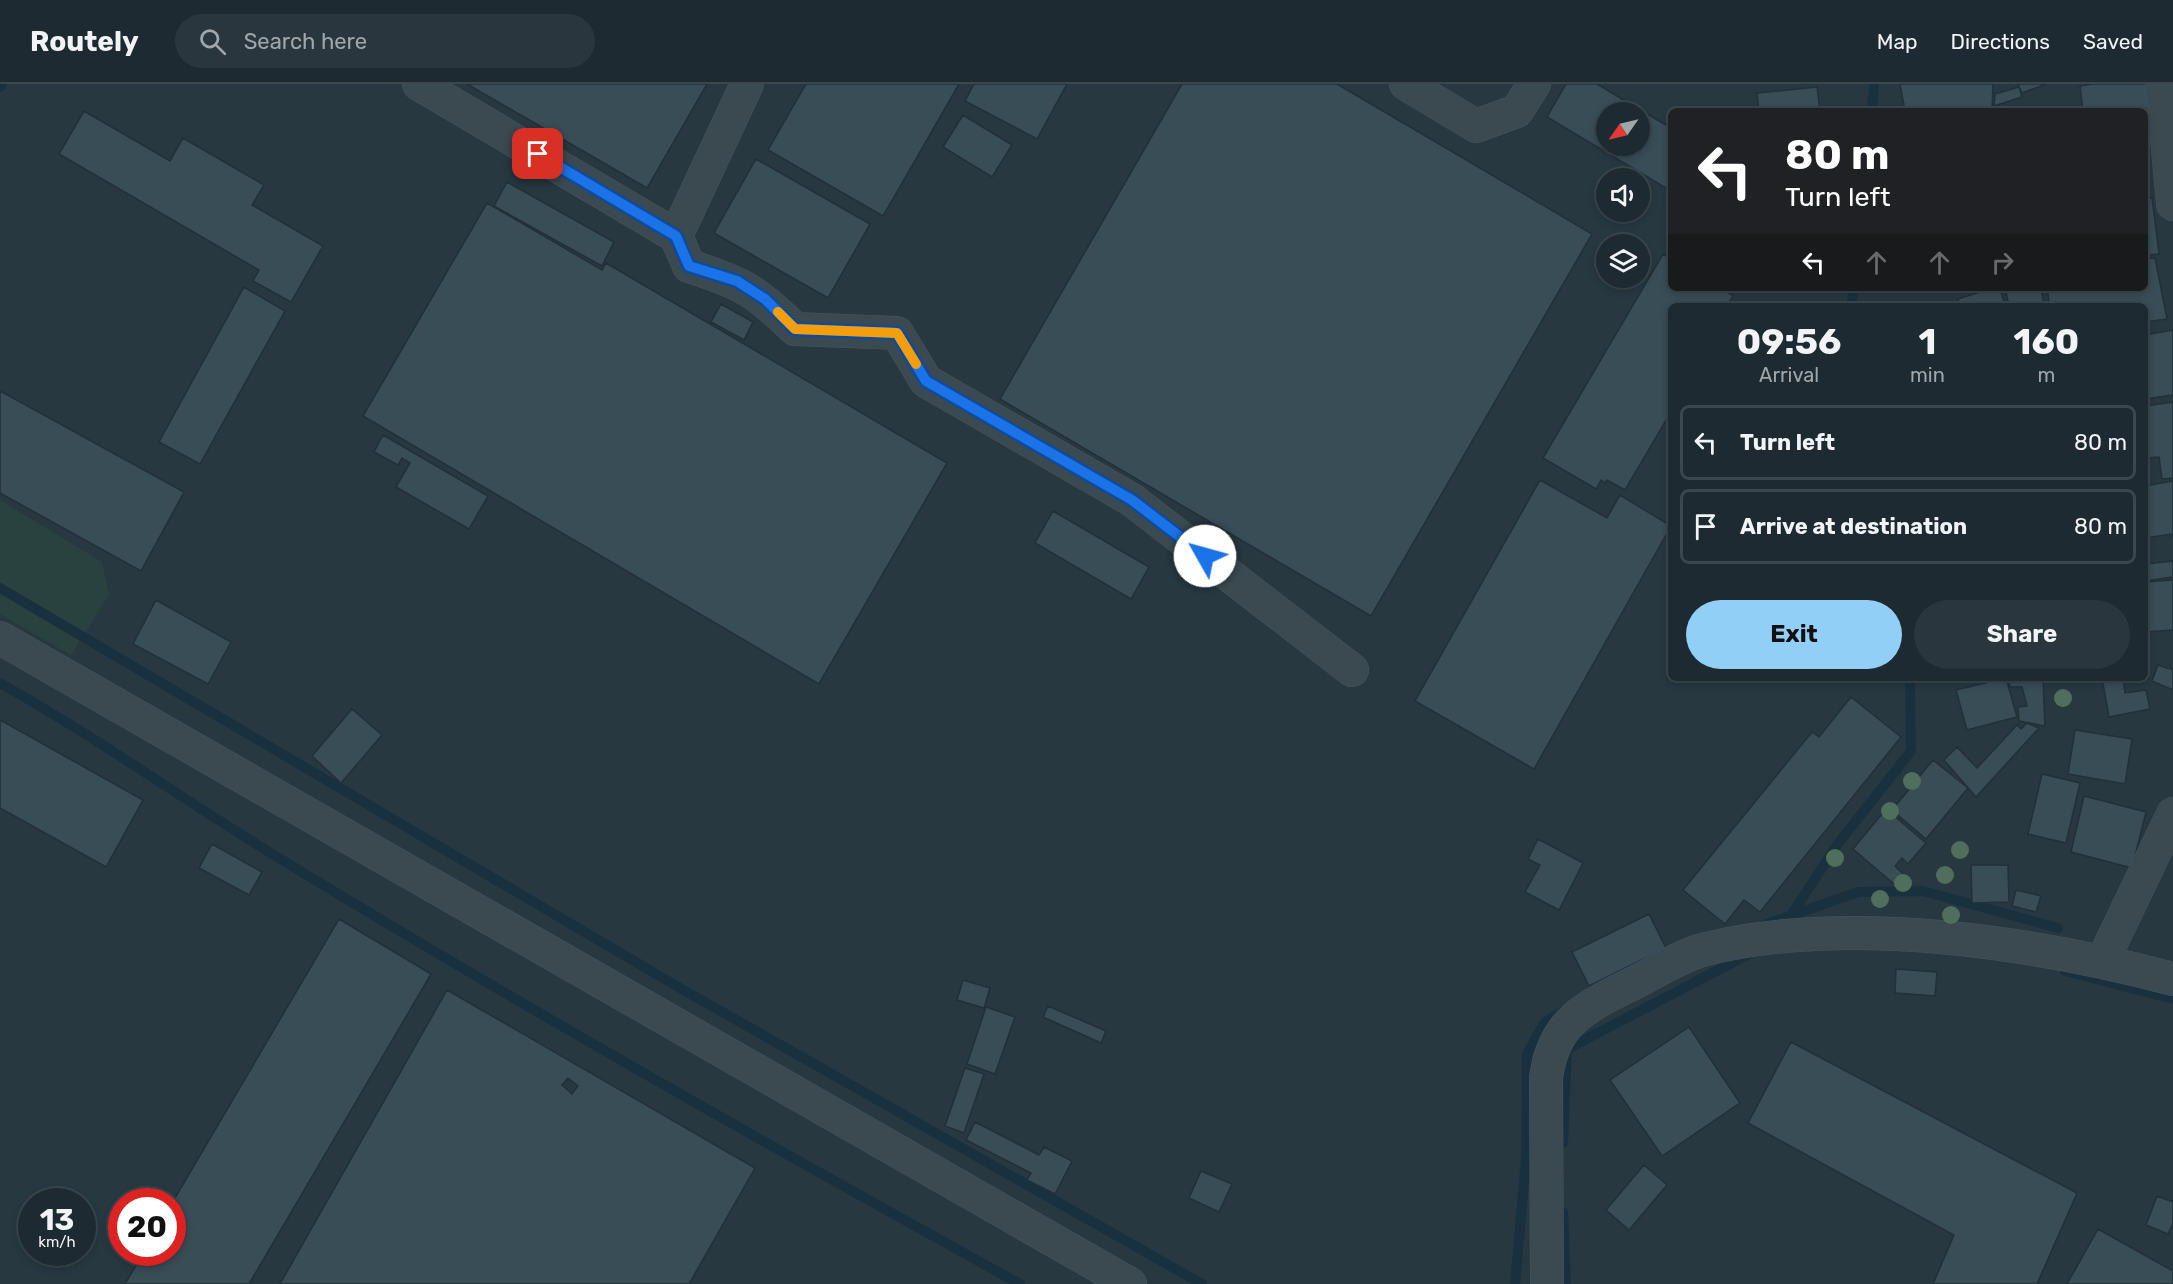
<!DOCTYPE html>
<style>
:root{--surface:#1d2a31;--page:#2a363d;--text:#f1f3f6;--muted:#a0a7ab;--line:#3b464d;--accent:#92cff6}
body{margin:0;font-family:Rubik,sans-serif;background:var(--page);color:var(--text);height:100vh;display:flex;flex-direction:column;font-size:22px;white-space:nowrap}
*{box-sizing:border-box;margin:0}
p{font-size:20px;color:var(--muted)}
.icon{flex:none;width:33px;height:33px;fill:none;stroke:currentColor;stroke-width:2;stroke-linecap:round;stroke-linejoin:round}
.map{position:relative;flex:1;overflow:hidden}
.drawer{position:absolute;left:1668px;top:219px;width:480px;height:378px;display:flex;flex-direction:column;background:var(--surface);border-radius:9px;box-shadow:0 3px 9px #0003,0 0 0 2px var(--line)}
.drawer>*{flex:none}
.guide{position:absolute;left:1668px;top:24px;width:480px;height:183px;border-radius:9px;box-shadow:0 3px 9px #0003,0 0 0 2px var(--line);background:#202124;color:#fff;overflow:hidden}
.needle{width:39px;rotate:236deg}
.controls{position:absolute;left:1596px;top:18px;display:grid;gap:12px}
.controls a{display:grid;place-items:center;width:54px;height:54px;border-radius:50%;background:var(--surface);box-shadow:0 3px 9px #0003,0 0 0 2px var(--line);font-size:30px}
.speed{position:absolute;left:18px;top:1104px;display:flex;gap:12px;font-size:30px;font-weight:700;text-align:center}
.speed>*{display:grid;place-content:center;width:78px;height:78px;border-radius:50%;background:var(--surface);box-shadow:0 3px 9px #0003,0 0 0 2px var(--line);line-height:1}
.speed small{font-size:15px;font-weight:400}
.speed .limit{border:9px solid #d22;background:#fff;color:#111}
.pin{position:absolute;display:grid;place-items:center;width:51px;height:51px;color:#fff;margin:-26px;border-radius:12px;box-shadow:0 3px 9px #0006}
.me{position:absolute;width:66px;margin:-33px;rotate:308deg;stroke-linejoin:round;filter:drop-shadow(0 0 4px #0008)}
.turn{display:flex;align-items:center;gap:21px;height:126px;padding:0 18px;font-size:27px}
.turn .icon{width:78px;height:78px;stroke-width:2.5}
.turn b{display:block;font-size:42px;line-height:51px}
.lanes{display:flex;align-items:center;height:57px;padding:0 18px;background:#0003;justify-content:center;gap:30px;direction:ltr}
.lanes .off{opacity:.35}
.eta{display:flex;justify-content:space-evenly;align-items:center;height:102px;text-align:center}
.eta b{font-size:36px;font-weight:700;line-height:42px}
.action{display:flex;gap:12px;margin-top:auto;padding:12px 18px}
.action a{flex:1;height:69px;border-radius:36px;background:var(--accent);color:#111;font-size:24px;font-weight:700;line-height:69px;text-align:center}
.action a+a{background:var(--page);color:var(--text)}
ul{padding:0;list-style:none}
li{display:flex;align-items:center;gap:18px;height:75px;margin:0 12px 9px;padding:0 6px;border:3px solid var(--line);border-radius:9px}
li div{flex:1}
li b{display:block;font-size:22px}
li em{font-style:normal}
header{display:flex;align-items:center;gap:36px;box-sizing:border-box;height:84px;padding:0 30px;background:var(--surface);border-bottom:2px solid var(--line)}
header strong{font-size:28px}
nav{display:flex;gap:33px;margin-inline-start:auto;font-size:21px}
.search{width:420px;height:54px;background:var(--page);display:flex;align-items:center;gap:15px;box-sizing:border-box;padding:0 21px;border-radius:33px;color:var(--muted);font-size:22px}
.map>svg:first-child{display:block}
.green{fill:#29423f}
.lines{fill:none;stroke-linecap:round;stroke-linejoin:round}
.stream{stroke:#19313f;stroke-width:10}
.building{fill:#394d57;stroke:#223038;stroke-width:1.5;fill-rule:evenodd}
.minor-casing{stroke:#48555d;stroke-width:34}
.minor{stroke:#3b4951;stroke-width:33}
.tree{fill:#4f6e5b}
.route-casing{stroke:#114b97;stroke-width:15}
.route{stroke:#1a73e8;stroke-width:10}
.slow{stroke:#f59e0b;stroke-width:10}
</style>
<header>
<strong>Routely</strong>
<div class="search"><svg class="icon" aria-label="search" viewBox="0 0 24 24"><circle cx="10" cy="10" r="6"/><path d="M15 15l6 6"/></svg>Search here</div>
<nav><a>Map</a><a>Directions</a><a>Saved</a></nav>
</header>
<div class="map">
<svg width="2173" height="1200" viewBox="0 0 2173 1200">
<rect width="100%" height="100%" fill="#273841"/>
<path class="green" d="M0 416 102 478 109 510 71 571 0 530Z"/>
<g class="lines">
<path class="stream" d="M0 3 2 0
M1872 27 1874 0
M1852 222 1853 204
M0 504 673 900 1202 1200
M0 599C98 654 191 721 287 779 528 926 773 1064 1020 1200
M1790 833 1837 761 1911 667 1910 594
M1764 841 1858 808 1923 807 2058 844
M2065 887 2173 915
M1563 1059 1567 965 1749 870
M1563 1128 1566 1200
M1515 1200 1526 1075 1527 970 1545 938 1565 926"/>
</g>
<path class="building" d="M467 0H707L647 104Z
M806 0H959L883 132 768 66Z
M974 0H1067L1037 55 965 17Z
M1182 0H1337L1592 150 1371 532 1000 315Z
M1566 0H1597L1671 44V107L1547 33ZM1606 28H1640V62H1606Z
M1900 0H1993L1992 27H1905Z
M2018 0H2046L2022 9Z
M2092 0H2146L2149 24 2133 27H2083L2080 2Z
M1817 3 1820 27H1759L1757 9Z
M2019 3 2022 13 1994 22 1995 10Z
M84 27 170 77 183 54 264 101 252 121 323 162 291 218 253 197 259 186 59 70Z
M963 31 1012 61 992 93 943 63Z
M756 75 870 140 828 214 714 149Z
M507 98 614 158 602 182 494 122Z
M2152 114 2159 170 2145 171V115Z
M487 119 602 186 606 179 947 379 819 600 363 332Z
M1663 170 1671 175V204H1721L1733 212 1727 222H1671V328L1625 406 1607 396 1605 399 1601 396 1596 405 1543 374Z
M2155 174 2167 235 2145 238V222H2050L2047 204H2145V175Z
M244 203 285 227 200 380 159 358Z
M1979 204H2000L2005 222H1960L1958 215 1980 208Z
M2005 204H2041L2044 222H2009Z
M721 220 753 238 744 256 711 238Z
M2173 246V311L2145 315V251Z
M0 307 184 408 141 487 0 409Z
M2173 318V394L2162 395 2159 373 2145 374V322Z
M383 351 488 412 469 445 396 403 410 379 402 374 398 381 374 368Z
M1540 396 1607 434 1620 411 1671 442 1534 685 1415 617Z
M2173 397V454L2172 450 2145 454V402Z
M1053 427 1149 483 1131 515 1035 459Z
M2173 477V493L2145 497V480Z
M2173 496V546L2145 548V498Z
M156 516 231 558 208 600 133 560Z
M2158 581 2173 586V606L2152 597Z
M2006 594 2017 633 1967 646 1956 606Z
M2008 594H2043L2045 642 2019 637 2018 623 2027 622 2022 603H2010Z
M2102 594H2123L2125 609 2146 606 2150 625 2109 633Z
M1851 613 1901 653 1760 828 1744 816 1725 840 1683 806 1812 648 1819 653Z
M352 625 382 651 341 699 312 672Z
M0 636 143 716 106 783 0 724Z
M2027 639 2039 644 1976 713 1944 676 1957 663 1977 684 2017 641 2021 645Z
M2075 646 2132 655 2125 700 2068 690Z
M1933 676 1968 704 1926 755 1892 726Z
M2042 690 2080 699 2066 759 2028 750Z
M2084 712 2146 728 2132 784 2071 768Z
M1886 725 1926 759 1908 780 1902 774 1895 782 1903 790 1894 800 1853 765Z
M1538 755 1583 779 1559 826 1525 808 1540 781 1528 775Z
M212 760 262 788 249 811 199 784Z
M1971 781H2008L2009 818 1972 819Z
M2016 806 2041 812 2036 828 2012 822Z
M1649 830 1666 864 1589 902 1572 868Z
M339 835 431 890 249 1200H125L144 1168H172V1119Z
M1896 885 1937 888 1935 912 1895 909Z
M963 896 990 904 984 924 957 916Z
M447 906 755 1084 689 1200H280Z
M1048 922 1106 947 1101 959 1043 933Z
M986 923 1015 933 995 990 967 980Z
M1689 943 1740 1019 1662 1072 1610 996Z
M1791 958 2077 1109 2037 1200H1933L1954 1151 1748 1039Z
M965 984 984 990 964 1049 945 1042Z
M568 994 578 1002 572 1010 562 1001Z
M975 1038 1039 1071 1044 1063 1072 1077 1055 1110 1027 1096 1031 1089 966 1056Z
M1644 1081 1667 1101 1629 1146 1606 1126Z
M1201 1087 1232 1100 1219 1128 1189 1114Z
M2157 1112 2173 1118V1139L2168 1150 2146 1141Z
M2098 1145 2173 1187V1200H2067Z"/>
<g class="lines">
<defs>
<path id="minor" d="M419 0 676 152 689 182C742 199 755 206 795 245L897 249 926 297 1132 416 1352 586
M1406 0 1476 42 1517 27 1534 0
M2162 0 2173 120
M676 152 747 0
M0 554 1130 1200
M2103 876 2173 730
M1547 1200 1546 994C1553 938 1585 923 1632 900 1655 889 1681 871 1706 865 1849 830 2032 858 2173 895"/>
</defs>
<use href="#minor" class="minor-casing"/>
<use href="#minor" class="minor"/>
</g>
<g class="tree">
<circle cx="2063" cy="614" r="9"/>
<circle cx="1912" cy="697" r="9"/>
<circle cx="1890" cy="727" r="9"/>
<circle cx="1960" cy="766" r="9"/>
<circle cx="1835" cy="774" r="9"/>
<circle cx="1945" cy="791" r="9"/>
<circle cx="1903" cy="799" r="9"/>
<circle cx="1880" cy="815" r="9"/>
<circle cx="1951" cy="831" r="9"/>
</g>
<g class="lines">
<defs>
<path id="route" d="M538 70 676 152 689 182 737 197 765 215 795 245 897 249 926 297 1132 416 1205 472"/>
</defs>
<use href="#route" class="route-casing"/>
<use href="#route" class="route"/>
<path class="slow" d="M778 228 795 245 897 249 916 280"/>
</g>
</svg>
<div class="controls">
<a><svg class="needle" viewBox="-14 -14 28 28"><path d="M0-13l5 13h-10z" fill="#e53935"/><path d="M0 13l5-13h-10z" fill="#a0a7ab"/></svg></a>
<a><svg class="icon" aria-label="sound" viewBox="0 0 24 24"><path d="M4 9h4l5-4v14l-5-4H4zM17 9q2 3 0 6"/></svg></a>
<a><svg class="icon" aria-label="layers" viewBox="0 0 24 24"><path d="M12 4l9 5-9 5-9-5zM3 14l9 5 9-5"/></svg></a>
</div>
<div class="speed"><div>13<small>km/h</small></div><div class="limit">20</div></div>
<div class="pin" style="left:538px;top:70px;background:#d93025"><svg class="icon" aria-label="arrive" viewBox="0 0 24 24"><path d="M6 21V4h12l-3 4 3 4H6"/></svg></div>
<svg class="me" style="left:1205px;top:472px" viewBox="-20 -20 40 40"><circle r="19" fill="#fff"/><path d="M0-13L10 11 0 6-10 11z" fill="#1a73e8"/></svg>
<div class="guide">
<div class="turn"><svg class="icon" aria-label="left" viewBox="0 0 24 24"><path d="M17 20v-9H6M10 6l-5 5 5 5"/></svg><div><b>80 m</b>Turn left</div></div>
<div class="lanes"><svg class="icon" aria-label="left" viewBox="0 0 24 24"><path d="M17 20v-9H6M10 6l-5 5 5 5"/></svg><svg class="icon off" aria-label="ahead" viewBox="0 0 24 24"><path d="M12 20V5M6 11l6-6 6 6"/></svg><svg class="icon off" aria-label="ahead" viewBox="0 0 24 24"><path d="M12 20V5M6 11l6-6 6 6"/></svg><svg class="icon off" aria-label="right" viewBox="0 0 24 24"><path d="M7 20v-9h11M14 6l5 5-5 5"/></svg></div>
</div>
<section class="drawer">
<div class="eta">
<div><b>09:56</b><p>Arrival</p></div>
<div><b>1</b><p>min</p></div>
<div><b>160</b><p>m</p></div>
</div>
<ul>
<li><svg class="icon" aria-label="left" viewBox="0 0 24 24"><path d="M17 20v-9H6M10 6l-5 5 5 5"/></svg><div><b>Turn left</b></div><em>80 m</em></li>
<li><svg class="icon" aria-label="arrive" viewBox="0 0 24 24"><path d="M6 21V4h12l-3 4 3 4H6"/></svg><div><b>Arrive at destination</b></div><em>80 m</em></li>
</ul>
<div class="action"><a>Exit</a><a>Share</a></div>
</section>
</div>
